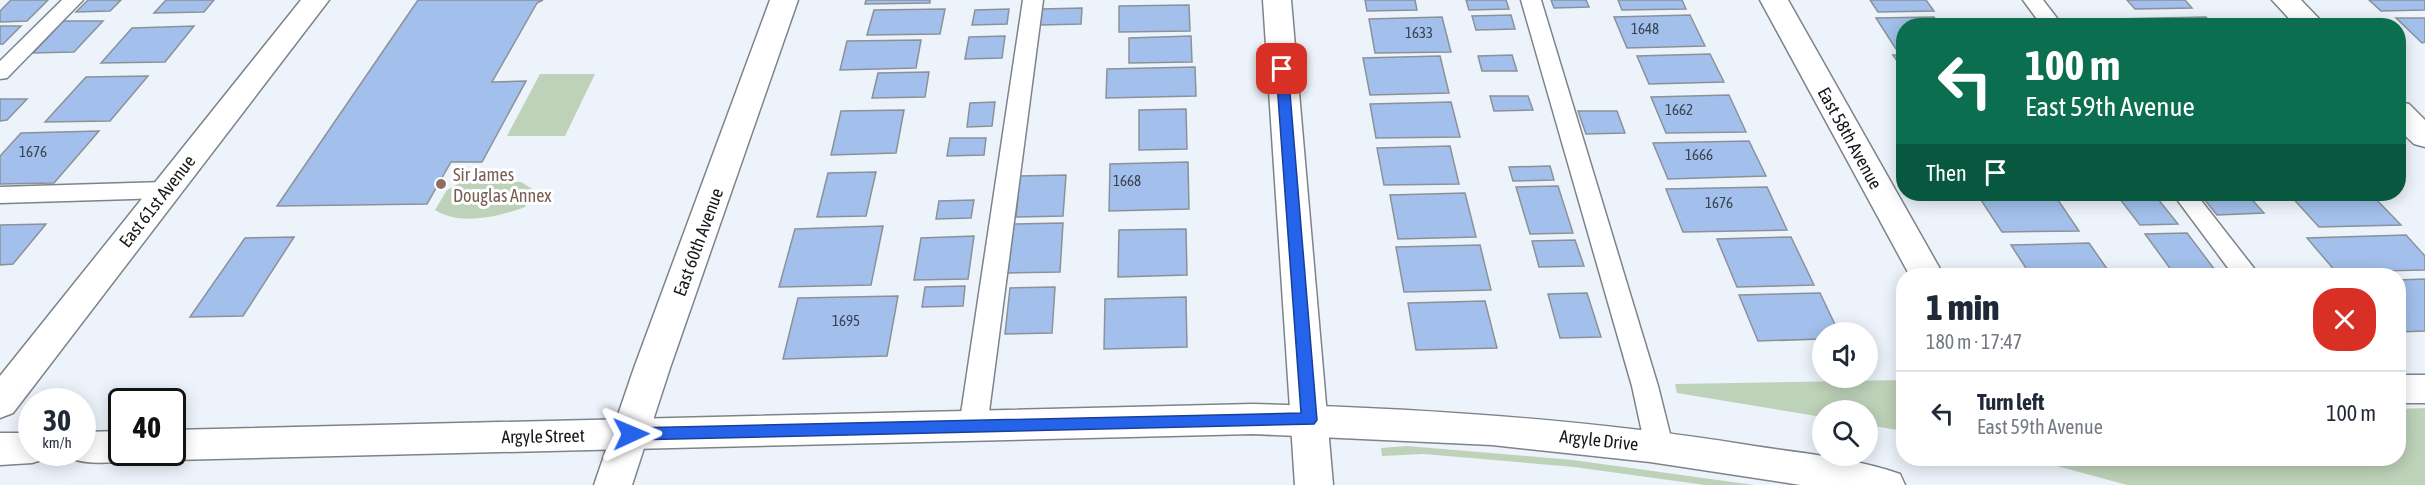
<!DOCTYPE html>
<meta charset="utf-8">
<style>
:root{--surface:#fff;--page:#f6f6f7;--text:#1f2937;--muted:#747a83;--line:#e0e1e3}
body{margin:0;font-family:"Asap Condensed",sans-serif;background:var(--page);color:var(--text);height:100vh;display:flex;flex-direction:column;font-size:22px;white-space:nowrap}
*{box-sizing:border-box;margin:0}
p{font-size:20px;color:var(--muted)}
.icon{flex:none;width:33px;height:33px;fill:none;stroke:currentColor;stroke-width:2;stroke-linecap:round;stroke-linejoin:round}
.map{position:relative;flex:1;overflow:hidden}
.details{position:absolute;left:1896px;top:268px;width:510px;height:198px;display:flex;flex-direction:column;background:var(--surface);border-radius:24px;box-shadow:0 3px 15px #0003}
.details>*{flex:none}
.guide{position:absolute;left:1896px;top:18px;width:510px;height:183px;border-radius:24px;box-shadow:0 3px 15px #0003;background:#0b6e4f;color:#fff;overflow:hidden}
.tools{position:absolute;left:1812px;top:322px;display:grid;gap:12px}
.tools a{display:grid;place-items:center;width:66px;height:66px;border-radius:50%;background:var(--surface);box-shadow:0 3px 15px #0003;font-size:30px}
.speed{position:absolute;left:18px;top:388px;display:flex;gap:12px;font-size:30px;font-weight:700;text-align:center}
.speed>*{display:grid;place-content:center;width:78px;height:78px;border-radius:50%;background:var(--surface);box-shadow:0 3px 15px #0003;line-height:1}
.speed small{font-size:15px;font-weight:400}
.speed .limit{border:3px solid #111;border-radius:9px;background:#fff;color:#111}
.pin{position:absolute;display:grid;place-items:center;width:51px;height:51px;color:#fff;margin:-26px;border-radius:12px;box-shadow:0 3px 9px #0006}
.me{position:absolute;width:66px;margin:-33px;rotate:89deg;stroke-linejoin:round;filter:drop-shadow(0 0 4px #0008)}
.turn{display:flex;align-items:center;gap:21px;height:126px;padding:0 30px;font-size:27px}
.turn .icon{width:78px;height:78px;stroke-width:2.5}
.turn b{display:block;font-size:42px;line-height:51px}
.then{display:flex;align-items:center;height:57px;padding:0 30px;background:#0003;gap:12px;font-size:22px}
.round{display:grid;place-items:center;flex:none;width:63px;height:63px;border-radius:24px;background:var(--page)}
.head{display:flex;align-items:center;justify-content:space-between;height:102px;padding:0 30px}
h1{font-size:36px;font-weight:800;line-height:45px}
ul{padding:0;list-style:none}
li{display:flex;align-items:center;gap:18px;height:84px;padding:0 30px;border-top:2px solid var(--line)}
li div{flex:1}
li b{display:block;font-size:22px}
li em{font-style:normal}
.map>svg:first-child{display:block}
.green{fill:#bdd2b9}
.building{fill:#a2c0eb;stroke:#8c9199;stroke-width:1.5}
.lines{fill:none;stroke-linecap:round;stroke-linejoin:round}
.lane-casing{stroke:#7e838b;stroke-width:3}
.street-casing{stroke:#7e838b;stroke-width:3}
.secondary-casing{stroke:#7e838b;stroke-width:3}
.lane{fill:#fff;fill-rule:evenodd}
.street{fill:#fff;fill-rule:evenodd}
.secondary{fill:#fff;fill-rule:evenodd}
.route{fill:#2563eb;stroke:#184099;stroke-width:1.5}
.education-dot{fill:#8d6e63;stroke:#fff;stroke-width:2}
.labels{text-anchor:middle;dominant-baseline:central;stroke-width:6;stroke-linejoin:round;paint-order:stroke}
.number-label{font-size:15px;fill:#39424f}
.street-label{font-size:18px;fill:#16181b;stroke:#fff}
.education-label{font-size:18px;fill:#785e54;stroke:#fff;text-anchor:start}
</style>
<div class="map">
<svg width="2425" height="485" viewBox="0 0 2425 485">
<rect width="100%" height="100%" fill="#edf3fb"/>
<path class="green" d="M540 74H595L565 136H507Z
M462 182H521L534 190 525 207C499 217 460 226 435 210L447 190Z
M1903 380V431L1868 425V411H1822V417L1677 393 1675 384Z
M2425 408V485H2127L2031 459H2398L2399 409Z
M1407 446 1573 460 1754 485H1705L1574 467 1424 454 1382 456 1381 448Z"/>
<path class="building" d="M11 0H48L27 21 0 22V11Z
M88 0H121L110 11 76 12Z
M166 0H214L204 12 154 13Z
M418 0H543L537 3 492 82 526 81 482 162H451L427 204 277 206Z
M866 0H930V3L865 4Z
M1365 0H1415L1417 10 1367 11Z
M1466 0H1506L1509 9 1469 10Z
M1551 0H1586L1589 7 1554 8Z
M1618 0H1682L1686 9 1622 10Z
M1870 0H1926L1934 11 1878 12Z
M2127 0H2185L2192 8 2135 9Z
M2369 0H2425V10L2381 11Z
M1189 5 1190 31 1119 32V6Z
M1082 8 1081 24 1040 25 1041 9Z
M945 9 940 34 867 35 874 10Z
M1009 9 1007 24 972 25 975 10Z
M1511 15 1515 29 1476 30 1472 16Z
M1690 15 1705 46 1627 48 1614 17Z
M1442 17 1451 52 1375 53 1369 19Z
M1934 17 1940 26H1904V49H1896L1876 18Z
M2206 17 2214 26H2118L2113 19Z
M2396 18H2425V42L2422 43Z
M63 21H103L74 52 33 53Z
M0 26H21L3 44H0Z
M194 26 165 62 101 63 132 28Z
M1005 36 1002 58 965 59 969 37Z
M1191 36 1192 62 1129 63V38Z
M921 40 916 68 840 70 847 41Z
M1710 54 1724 82 1649 84 1637 56Z
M1512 55 1517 71H1482L1478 56Z
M1893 55H1904V71Z
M1440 56 1449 93 1370 95 1363 58Z
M1195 67 1196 96 1106 98 1107 69Z
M929 72 925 97 872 98 878 73Z
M148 76 110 121 45 122 86 77Z
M1729 95 1746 132 1666 133 1651 97Z
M1490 96H1528L1533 110 1494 111Z
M0 99H27L7 120 0 121Z
M995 102 992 126 967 127 970 103Z
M1451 102 1460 137 1376 138 1370 104Z
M1186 109 1187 149 1139 150V110Z
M904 110 896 153 831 155 841 111Z
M1578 111H1617L1625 133 1586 134Z
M99 131 54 183 0 184V156L21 133Z
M950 138H986L984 155 947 156Z
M1749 141 1766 176 1668 179 1653 143Z
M1450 146 1459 184 1384 185 1377 148Z
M1188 162 1189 209 1109 211 1110 164Z
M1550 166 1554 180 1513 181 1509 167Z
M876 172 866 216 817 217 828 173Z
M1066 175 1063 216 1016 217 1020 176Z
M1558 186 1573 233 1530 234 1516 187Z
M1767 187 1787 230 1683 232 1666 189Z
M1465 193 1476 237 1398 239 1390 195Z
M1977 194H2054L2079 231 2002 232Z
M2116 194H2154L2178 224 2140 225Z
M2200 194H2247L2264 213 2217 215Z
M2289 194H2371L2401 225 2319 227Z
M974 200 971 218 936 219 939 201Z
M1063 223 1060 272 1008 273 1013 224Z
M46 224 13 264 0 265V225Z
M883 226 871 285 779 287 795 229Z
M1186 229 1187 275 1118 277 1119 230Z
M2187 233 2215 270 2172 271 2145 234Z
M2406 235 2425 256V270L2336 272 2307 238Z
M974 236 968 279 914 280 921 238Z
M294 237 243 316 190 317 245 238Z
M1791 237 1814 285 1737 287 1717 239Z
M1575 240 1584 266 1539 267 1532 241Z
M2089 243 2112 276H2031L2011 245Z
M1480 245 1491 290 1404 292 1396 247Z
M2425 279V331L2398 332V280Z
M965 286 963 306 922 307 925 287Z
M1055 287 1052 333 1005 334 1010 288Z
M1587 293 1601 337 1560 338 1548 294Z
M1820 293 1839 333H1822V339L1758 341 1739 295Z
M898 296 887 356 783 359 798 298Z
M1186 297 1187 347 1104 349 1105 299Z
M1485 301 1497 348 1416 350 1408 303Z"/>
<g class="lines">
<defs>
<path id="lane" d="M62 0H83L7 78 0 79V61Z
M1023 0H1043L987 427 983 435 973 438 963 435 959 427Z
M1521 0H1541L1658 386 1673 446 1669 454 1659 457 1649 454 1645 446 1632 386Z
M2023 0H2043L2063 26H2042Z
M165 182 173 184 177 190 173 196 165 198 0 203V187Z
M2173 194H2196L2260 276H2234Z"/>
<path id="street" d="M301 0H329L13 413 0 418V376Z
M770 0H798L670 368 632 485H594L634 368Z
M1263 0H1291L1333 485H1295Z
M1760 0H1788L1944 276H1910Z
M2398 375H2425V403H2398Z"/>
<path id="secondary" d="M2272 0H2301L2326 26H2296Z
M2398 102 2409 104 2425 120V147L2414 144 2398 129Z
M1253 404C1419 408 1584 419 1748 445 1798 453 1852 457 1900 474L1905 485H1801L1650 462 1492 445 1253 434 172 460 159 456 157 453H172V430Z
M122 431V453H137L135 457C115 464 89 465 69 458L66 453H82V432Z
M0 433H32V453H48L45 459 32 463 0 465Z"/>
</defs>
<use href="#lane" class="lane-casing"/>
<use href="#street" class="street-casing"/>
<use href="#secondary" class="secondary-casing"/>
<use href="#lane" class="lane"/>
<use href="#street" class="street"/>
<use href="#secondary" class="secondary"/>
</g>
<path class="route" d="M1282 66 1288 69 1317 420 1314 424 631 440 625 439 623 434 625 430 631 428 1301 413 1276 69Z"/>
<circle class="education-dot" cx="441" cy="184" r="6"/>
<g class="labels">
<g class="number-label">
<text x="1645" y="28">1648</text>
<text x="1419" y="32">1633</text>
<text x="1679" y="109">1662</text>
<text x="33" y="151">1676</text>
<text x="1699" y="154">1666</text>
<text x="1127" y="180">1668</text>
<text x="1719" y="202">1676</text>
<text x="846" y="320">1695</text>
</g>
<g class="street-label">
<text transform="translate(1850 138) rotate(61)">East 58th Avenue</text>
<text transform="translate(157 201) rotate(-52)">East 61st Avenue</text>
<text transform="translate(698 242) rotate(-70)">East 60th Avenue</text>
<text transform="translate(543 436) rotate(-1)">Argyle Street</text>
<text transform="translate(1599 440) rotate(6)">Argyle Drive</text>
</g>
<g class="education-label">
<text x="453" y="174">Sir James<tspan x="453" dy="21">Douglas Annex</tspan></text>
</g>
</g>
</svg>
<div class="tools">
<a><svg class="icon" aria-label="sound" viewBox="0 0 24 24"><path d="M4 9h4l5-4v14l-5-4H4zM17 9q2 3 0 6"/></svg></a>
<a><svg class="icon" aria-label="search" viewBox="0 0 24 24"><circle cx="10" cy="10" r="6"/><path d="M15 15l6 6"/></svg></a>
</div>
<div class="speed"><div>30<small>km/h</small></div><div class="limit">40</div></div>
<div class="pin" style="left:1282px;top:69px;background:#d93025"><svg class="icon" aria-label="arrive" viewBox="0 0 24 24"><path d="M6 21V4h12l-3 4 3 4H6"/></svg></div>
<svg class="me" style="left:631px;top:434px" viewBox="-20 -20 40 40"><path d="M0-17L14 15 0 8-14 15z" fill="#2563eb" stroke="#fff" stroke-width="4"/></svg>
<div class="guide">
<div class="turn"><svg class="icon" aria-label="left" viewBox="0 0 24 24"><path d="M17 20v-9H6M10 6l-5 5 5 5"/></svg><div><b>100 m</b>East 59th Avenue</div></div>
<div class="then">Then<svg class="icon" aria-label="arrive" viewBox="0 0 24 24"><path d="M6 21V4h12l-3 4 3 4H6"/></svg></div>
</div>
<section class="details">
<div class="head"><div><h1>1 min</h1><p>180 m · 17:47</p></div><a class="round" style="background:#d93025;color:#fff"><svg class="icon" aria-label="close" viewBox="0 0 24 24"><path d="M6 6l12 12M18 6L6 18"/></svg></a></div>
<ul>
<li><svg class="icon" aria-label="left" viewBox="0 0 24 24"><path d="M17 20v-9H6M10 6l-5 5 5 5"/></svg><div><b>Turn left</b><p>East 59th Avenue</p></div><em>100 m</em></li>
</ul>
</section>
</div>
